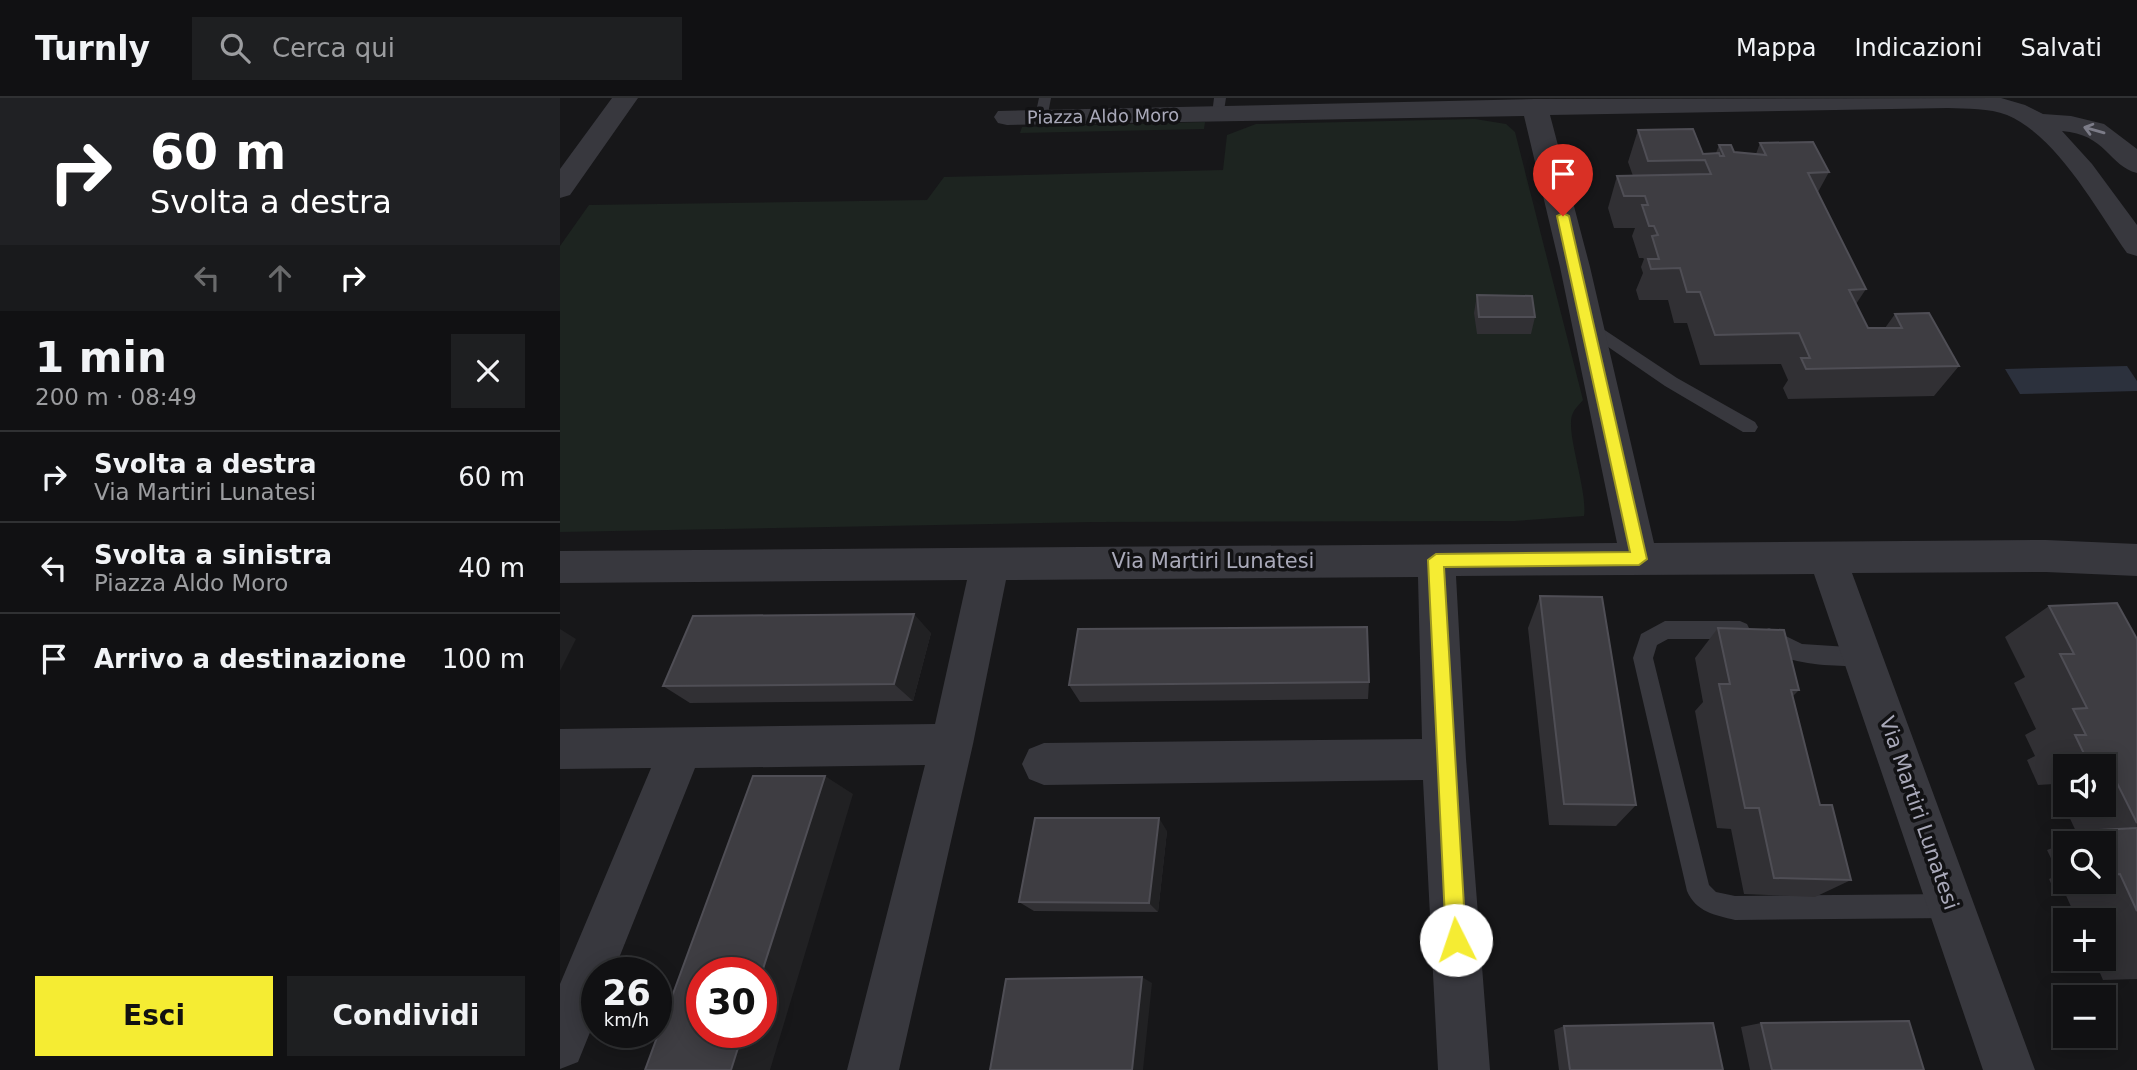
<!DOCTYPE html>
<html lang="it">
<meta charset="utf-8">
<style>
:root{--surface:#111113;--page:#1e1f21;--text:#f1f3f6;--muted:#9c9da0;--line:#303133;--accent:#f5ec33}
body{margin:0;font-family:"DejaVu Sans",sans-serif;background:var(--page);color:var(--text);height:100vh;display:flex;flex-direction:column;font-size:26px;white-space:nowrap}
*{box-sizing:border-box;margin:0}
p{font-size:23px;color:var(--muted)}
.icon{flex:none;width:38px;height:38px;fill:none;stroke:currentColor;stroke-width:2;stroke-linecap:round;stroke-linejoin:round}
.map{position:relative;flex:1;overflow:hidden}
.panel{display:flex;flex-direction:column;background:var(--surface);width:560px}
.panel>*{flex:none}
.top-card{background:#202124;color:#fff;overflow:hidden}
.controls{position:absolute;left:1493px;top:656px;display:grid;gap:14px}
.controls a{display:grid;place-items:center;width:63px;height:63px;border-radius:0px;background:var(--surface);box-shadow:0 4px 18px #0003,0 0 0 2px var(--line);font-size:35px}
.speed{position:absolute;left:21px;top:859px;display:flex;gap:14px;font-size:35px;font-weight:700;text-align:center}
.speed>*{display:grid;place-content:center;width:91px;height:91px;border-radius:50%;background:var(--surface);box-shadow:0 4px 18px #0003,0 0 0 2px var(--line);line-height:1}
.speed small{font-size:18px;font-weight:400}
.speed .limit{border:10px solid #d22;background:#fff;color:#111}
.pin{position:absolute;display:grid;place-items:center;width:60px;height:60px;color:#fff;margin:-72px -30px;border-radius:50% 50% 50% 0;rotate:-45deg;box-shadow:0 0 7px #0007}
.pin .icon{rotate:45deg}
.me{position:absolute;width:77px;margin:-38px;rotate:356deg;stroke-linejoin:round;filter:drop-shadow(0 0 5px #0008)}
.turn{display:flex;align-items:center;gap:24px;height:147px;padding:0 35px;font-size:32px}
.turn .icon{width:91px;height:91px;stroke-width:2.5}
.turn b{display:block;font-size:49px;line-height:60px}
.lanes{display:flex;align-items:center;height:66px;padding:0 35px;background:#0003;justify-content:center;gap:35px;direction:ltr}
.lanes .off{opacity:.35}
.round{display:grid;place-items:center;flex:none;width:74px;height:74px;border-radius:0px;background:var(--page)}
.summary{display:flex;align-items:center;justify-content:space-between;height:119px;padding:0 35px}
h1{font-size:42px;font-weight:600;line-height:52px}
.primary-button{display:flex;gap:14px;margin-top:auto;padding:14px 35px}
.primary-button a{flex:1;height:80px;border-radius:0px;background:var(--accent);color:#111;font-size:28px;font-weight:600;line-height:80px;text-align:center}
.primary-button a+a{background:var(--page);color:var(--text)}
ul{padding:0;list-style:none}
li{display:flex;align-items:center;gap:21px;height:91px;padding:0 35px;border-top:2px solid var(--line)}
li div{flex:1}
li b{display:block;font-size:26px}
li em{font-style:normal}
header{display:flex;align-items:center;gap:42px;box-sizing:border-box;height:98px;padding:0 35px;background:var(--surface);border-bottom:2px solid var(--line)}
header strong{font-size:33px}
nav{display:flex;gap:38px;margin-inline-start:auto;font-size:24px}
.search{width:490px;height:63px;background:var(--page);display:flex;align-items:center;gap:18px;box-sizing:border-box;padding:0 24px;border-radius:0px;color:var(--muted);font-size:26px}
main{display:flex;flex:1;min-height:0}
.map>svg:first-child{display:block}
.green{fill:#1d2420}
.water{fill:#2c313d}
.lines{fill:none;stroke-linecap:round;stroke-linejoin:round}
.lane{fill:#38383e;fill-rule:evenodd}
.street{fill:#38383e;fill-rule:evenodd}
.wall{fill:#313034;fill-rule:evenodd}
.shaded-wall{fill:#212123}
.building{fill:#3e3d42;stroke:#4f4e55;stroke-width:2}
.oneway{stroke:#7c7c88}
.route{fill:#f5ec33;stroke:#9f9921;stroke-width:2}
.labels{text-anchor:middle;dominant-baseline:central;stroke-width:7;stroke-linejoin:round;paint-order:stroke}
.far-street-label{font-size:18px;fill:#a9a9b9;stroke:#121214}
.street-label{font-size:21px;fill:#a9a9b9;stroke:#121214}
</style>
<header>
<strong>Turnly</strong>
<div class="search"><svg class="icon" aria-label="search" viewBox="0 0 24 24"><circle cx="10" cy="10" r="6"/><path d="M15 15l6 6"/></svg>Cerca qui</div>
<nav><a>Mappa</a><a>Indicazioni</a><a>Salvati</a></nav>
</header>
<main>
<section class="panel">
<div class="top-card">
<div class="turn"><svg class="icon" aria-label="right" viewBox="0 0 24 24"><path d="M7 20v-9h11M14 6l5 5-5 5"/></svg><div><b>60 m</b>Svolta a destra</div></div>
<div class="lanes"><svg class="icon off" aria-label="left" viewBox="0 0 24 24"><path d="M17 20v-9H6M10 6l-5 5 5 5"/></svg><svg class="icon off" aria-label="ahead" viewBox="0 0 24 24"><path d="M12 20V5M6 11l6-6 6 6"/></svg><svg class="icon" aria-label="right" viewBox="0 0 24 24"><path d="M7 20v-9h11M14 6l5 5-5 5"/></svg></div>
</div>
<div class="summary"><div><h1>1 min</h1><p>200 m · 08:49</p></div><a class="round"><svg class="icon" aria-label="close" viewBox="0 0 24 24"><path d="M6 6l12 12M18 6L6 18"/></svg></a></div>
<ul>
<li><svg class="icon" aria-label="right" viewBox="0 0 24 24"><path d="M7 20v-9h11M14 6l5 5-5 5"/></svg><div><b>Svolta a destra</b><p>Via Martiri Lunatesi</p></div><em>60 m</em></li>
<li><svg class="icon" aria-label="left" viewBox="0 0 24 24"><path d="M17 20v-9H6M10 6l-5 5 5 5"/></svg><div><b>Svolta a sinistra</b><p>Piazza Aldo Moro</p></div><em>40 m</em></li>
<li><svg class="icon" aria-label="arrive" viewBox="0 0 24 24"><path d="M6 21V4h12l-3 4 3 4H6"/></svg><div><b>Arrivo a destinazione</b></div><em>100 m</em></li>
</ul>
<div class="primary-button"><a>Esci</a><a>Condividi</a></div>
</section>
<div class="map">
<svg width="1577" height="972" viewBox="0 0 1577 972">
<rect width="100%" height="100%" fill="#171719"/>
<path class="green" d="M915 21 946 26 955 34 1023 302C1020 306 1015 310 1013 315 1004 331 1028 392 1024 418L954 423 533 424 0 434V148L29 107 367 102 384 79 663 72 667 37 696 26Z
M645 24 644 31 460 35 462 29Z"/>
<path class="water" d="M1567 268 1577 283V293L1460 296 1445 271Z"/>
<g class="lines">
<path class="lane" d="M479 0H491L487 21H477L475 18Z
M654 0H666L663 19 658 20 652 16Z
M1028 221 1117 280 1195 324 1198 329 1195 334H1183L1105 288 1022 231 1020 227 1022 223Z
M1105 523H1180L1187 526 1190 532 1187 538 1180 541H1108L1097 547 1093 560 1149 787 1156 794 1175 798 1391 796 1399 800 1403 808 1399 816 1391 820 1175 822C1155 817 1136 814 1127 793L1073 560 1081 536Z
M1209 530 1242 546 1304 550 1311 553 1314 559 1311 565 1304 568C1276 568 1213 569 1199 539L1202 533Z"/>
<path class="street" d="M52 0H78L10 97 0 100V71Z
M1441 0 1465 7 1483 16 1511 18 1544 26 1577 51V75C1549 68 1546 36 1502 33L1532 66 1577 127V158L1567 155C1536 111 1498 39 1447 17 1429 10 1407 11 1388 10L990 17 1030 169 1094 445 1486 442 1577 446V478L1486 474 1292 475 1475 972H1423L1254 476 896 478 906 661 930 972H878L863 682 484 687 469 681 462 666 469 651 484 645 862 641 858 479 446 482 413 646 339 972H287L365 667 135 670 53 875H37V917L18 964 0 971V886L91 670 0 671V631L375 626 407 482 0 485V453L1057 445 1000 169 964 18 447 27 438 25 434 19 438 13 975 1Z"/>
</g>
<path class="wall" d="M1078 32 1143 56 1156 55 1159 47 1174 54 1196 56 1200 45 1269 74 1258 94 1306 191 1296 206 1308 230H1325L1335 216 1399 268 1374 298 1228 301 1223 290 1228 282 1221 266 1140 267 1127 225H1114L1108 202H1079L1076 192 1083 175 1081 169 1084 161 1083 160H1079L1072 138 1075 130H1054L1048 110 1057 78H1073L1068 64Z
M917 197 975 219 971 236H917L914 215Z
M980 498 1076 707 1056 728 989 727 968 530Z
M1489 508 1577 541V881L1543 882 1534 861H1544V822H1517L1504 793 1495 794 1489 781 1499 777 1487 752 1519 740 1494 686 1478 687 1467 662 1475 658 1465 637 1476 631 1454 585 1465 579 1445 539ZM1505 668H1544V707H1505ZM1505 746H1544V784H1505Z
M1158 530 1239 592 1233 598 1260 707 1291 782 1255 799 1184 796 1171 731 1157 730 1135 613 1143 604 1135 560Z
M371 535 353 603 130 605 103 588Z
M809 584 808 601 520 604 509 587Z
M607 733 598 814 474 813 459 804Z
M1201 925 1364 972H1190L1181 929Z
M1004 928 1163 972H999L994 932Z"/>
<path class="shaded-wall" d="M354 516 371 535 353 603 334 586Z
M0 531 16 541 0 573Z
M265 678 293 696 210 972H171L183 934H201V877Z
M599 720 607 733 598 814 589 805Z
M582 879 592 885 583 972H572Z"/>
<path class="building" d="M1133 31 1143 56 1159 55 1160 58H1164L1159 47H1171L1174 54 1206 57 1200 45 1253 44 1269 74 1248 75 1306 191 1289 192 1308 230H1342L1335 216 1369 215 1399 268 1246 271 1241 260H1250L1239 235 1155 237 1140 194H1127L1120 170 1091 171 1088 161H1099L1092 138 1098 137 1094 128H1089L1082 107H1088L1085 98H1064L1057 78 1151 76 1145 62 1088 63 1078 32Z
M917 197 972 198 975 219H919Z
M980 498 1042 499 1076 707 1004 706Z
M1557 505 1577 541V725L1546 663 1528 664 1515 637H1526L1513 611 1527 610 1500 556H1514L1489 508Z
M354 516 334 586 103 588 133 518Z
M807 529 809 584 509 587 518 531Z
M1158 530 1224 532 1239 592H1231L1260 707H1272L1291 782 1214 780 1199 710H1185L1159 586H1170Z
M193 678H265L201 877V875H142V934H183L171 972H85Z
M475 720H599L589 805 459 804Z
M1577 730V813L1560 776 1550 777 1544 763H1556L1540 732Z
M582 879 572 972H430L446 881Z
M1349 923 1364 972H1212L1201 925Z
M1153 925 1163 972H1010L1004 928Z"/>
<defs><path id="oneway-shaft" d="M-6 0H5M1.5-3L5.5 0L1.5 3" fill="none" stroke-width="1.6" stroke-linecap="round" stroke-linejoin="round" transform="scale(1.75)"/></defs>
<use class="oneway" href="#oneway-shaft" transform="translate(1534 32) rotate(-164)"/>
<path class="route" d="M1003 115 1009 118 1087 461 1079 467 884 469 906 842 903 849 896 852 889 849 886 842 868 462 876 456 1070 454 997 118Z"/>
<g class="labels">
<g class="far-street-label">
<text transform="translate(543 18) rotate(-1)">Piazza Aldo Moro</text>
</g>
<g class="street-label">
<text x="653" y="463">Via Martiri Lunatesi</text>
<text transform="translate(1359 715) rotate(71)">Via Martiri Lunatesi</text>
</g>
</g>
</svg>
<div class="controls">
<a><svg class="icon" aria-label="sound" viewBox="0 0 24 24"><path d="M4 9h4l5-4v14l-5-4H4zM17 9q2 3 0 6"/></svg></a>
<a><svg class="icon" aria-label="search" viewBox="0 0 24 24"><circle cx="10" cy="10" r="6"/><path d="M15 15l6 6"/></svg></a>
<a>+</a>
<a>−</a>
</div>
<div class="speed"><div>26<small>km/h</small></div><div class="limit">30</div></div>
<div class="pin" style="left:1003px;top:118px;background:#d93025"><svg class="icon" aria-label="arrive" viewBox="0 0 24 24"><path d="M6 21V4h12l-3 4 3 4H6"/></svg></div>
<svg class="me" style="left:896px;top:842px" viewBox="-20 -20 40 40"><circle r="19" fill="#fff"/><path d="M0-13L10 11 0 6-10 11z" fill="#f5ec33"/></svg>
</div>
</main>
